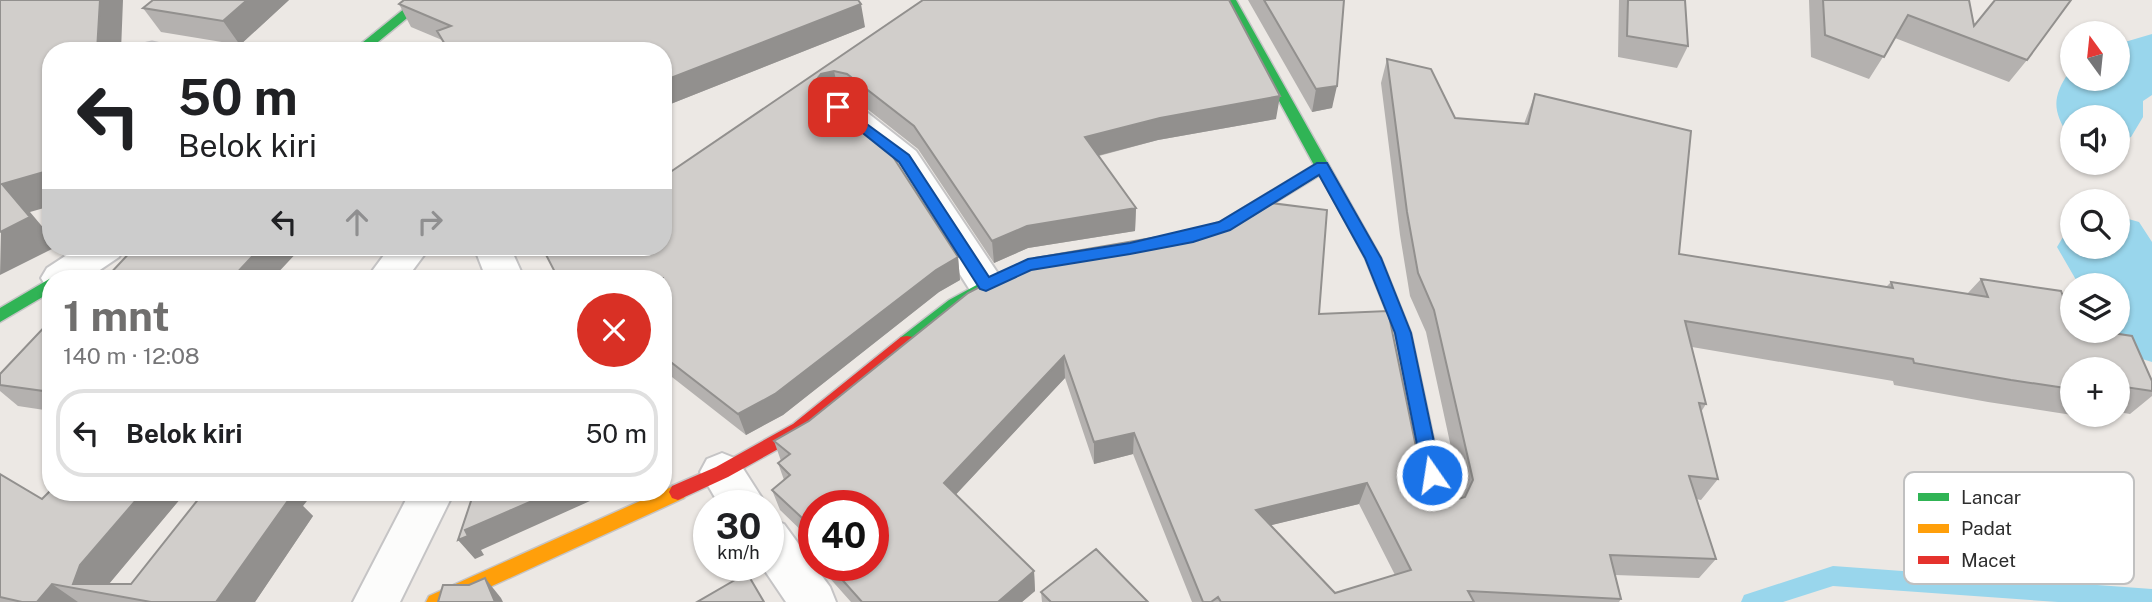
<!DOCTYPE html>
<html lang="id">
<meta charset="utf-8">
<style>
:root{--surface:#fff;--page:#f6f6f6;--text:#202124;--muted:#757577;--line:#e0e0e0;--accent:#706f6e}
body{margin:0;font-family:"Public Sans",sans-serif;background:var(--page);color:var(--text);height:100vh;display:flex;flex-direction:column;font-size:26px;white-space:nowrap}
*{box-sizing:border-box;margin:0}
p{font-size:23px;color:var(--muted)}
.icon{flex:none;width:38px;height:38px;fill:none;stroke:currentColor;stroke-width:2;stroke-linecap:round;stroke-linejoin:round}
.map{position:relative;flex:1;overflow:hidden}
.drawer{position:absolute;left:42px;top:270px;width:630px;height:231px;display:flex;flex-direction:column;background:var(--surface);border-radius:28px;box-shadow:0 2px 5px #0004}
.drawer>*{flex:none}
.guide{position:absolute;left:42px;top:42px;width:630px;height:214px;border-radius:28px;box-shadow:0 2px 5px #0004;background:#fff;color:var(--text);overflow:hidden}
.needle{width:46px;rotate:345deg}
.tools{position:absolute;left:2060px;top:21px;display:grid;gap:14px}
.tools a{display:grid;place-items:center;width:70px;height:70px;border-radius:50%;background:var(--surface);box-shadow:0 2px 5px #0004;font-size:35px}
.speed{position:absolute;left:693px;top:490px;display:flex;gap:14px;font-size:35px;font-weight:700;text-align:center}
.speed>*{display:grid;place-content:center;width:91px;height:91px;border-radius:50%;background:var(--surface);box-shadow:0 2px 5px #0004;line-height:1}
.speed small{font-size:18px;font-weight:400}
.speed .limit{border:10px solid #d22;background:#fff;color:#111}
.pin{position:absolute;display:grid;place-items:center;width:60px;height:60px;color:#fff;margin:-30px;border-radius:14px;box-shadow:0 4px 10px #0006}
.me{position:absolute;width:77px;margin:-38px;rotate:347deg;stroke-linejoin:round;filter:drop-shadow(0 0 5px #0008)}
.turn{display:flex;align-items:center;gap:24px;height:147px;padding:0 21px;font-size:32px}
.turn .icon{width:91px;height:91px;stroke-width:2.5}
.turn b{display:block;font-size:49px;line-height:60px}
.lanes{display:flex;align-items:center;height:66px;padding:0 21px;background:#0003;justify-content:center;gap:35px;direction:ltr}
.lanes .off{opacity:.35}
.round{display:grid;place-items:center;flex:none;width:74px;height:74px;border-radius:37px;background:var(--page)}
.headline{display:flex;align-items:center;justify-content:space-between;height:119px;padding:0 21px}
h1{font-size:42px;font-weight:700;line-height:52px;color:var(--accent)}
ul{padding:0;list-style:none}
li{display:flex;align-items:center;gap:21px;height:88px;margin:0 14px 10px;padding:0 7px;border:4px solid var(--line);border-radius:28px}
li div{flex:1}
li b{display:block;font-size:26px}
li em{font-style:normal}
.map>svg:first-child{display:block}
.lines{fill:none;stroke-linecap:round;stroke-linejoin:round}
.stream{fill:#99d6ec;fill-rule:evenodd}
.river{fill:#99d6ec;fill-rule:evenodd}
.lane-casing{stroke:#c5c4c5;stroke-width:3}
.street-casing{stroke:#c5c4c5;stroke-width:4}
.fast-casing{stroke:#c5c4c5;stroke-width:3}
.slow-casing{stroke:#c5c4c5;stroke-width:3}
.jam-casing{stroke:#c5c4c5;stroke-width:3}
.lane{fill:#fcfcfb;fill-rule:evenodd}
.street{fill:#fcfcfb;fill-rule:evenodd}
.fast{fill:#30b455;fill-rule:evenodd}
.slow{fill:#ff9f0a;fill-rule:evenodd}
.jam{fill:#e5322d;fill-rule:evenodd}
.wall{fill:#b4b1af;fill-rule:evenodd}
.shaded-wall{fill:#92908e}
.building{fill:#d1cecb;stroke:#92908e;stroke-width:2;fill-rule:evenodd}
.route{fill:#1a73e8;stroke:#114b97;stroke-width:2}
.key{fill:#fff;stroke:#c0c0c0;stroke-width:2}
.key-label{font-size:19px;fill:#2e2e2e}
</style>
<div class="map">
<svg width="2152" height="602" viewBox="0 0 2152 602">
<rect width="100%" height="100%" fill="#ece8e4"/>
<g class="lines">
<path class="stream" d="M1833 566 2152 589V602H2058L1833 586 1783 602H1741L1744 595Z"/>
<path class="river" d="M2152 34V95L2143 101V117L2131 137 2118 141V117H2072V138L2069 137C2052 109 2052 98 2070 70L2072 69V79H2118V44Z
M2118 216 2139 222 2152 242V362L2116 351 2105 331H2118V285H2079L2057 247 2072 222V247H2118Z"/>
<defs>
<path id="lane" d="M152 42 161 44 165 51H139L143 44Z"/>
<path id="street" d="M838 96 850 99 916 151 999 275 1005 285 999 295 986 299 973 295 892 167 826 115 821 107 826 99Z
M79 247H125L119 257 88 278H51V289L47 288 41 278 47 268Z
M390 247H430L407 278H367Z
M474 247H510L524 278H486Z
M722 453 737 459 767 506H720L700 472 707 459Z
M410 492H454L400 602H353Z
M768 518 784 524 830 587 836 602H786L761 565H768Z"/>
<path id="fast" d="M415 0H429L367 51H352Z
M1224 0H1236L1381 258 1411 333 1447 501 1444 507 1438 509 1432 507 1429 501 1395 333 1365 258 1320 175 1230 230 1193 241 1110 259 1102 253 1110 247 1193 231 1220 222 1314 165Z
M995 275 1003 281 1000 285 961 308 913 347H901L899 342 901 337 949 300Z
M51 278V292L0 322V308Z"/>
<path id="slow" d="M678 484 684 486 687 492 684 498 457 602H426L429 596Z"/>
<path id="jam" d="M907 336 913 337 915 342 913 347 805 434 728 477 678 500 672 498 669 492 672 486 716 467 793 424 901 337Z"/>
</defs>
<use href="#lane" class="lane-casing"/>
<use href="#street" class="street-casing"/>
<use href="#fast" class="fast-casing"/>
<use href="#slow" class="slow-casing"/>
<use href="#jam" class="jam-casing"/>
<use href="#lane" class="lane"/>
<use href="#street" class="street"/>
<use href="#fast" class="fast"/>
<use href="#slow" class="slow"/>
<use href="#jam" class="jam"/>
</g>
<path class="wall" d="M289 0 240 45 161 32 143 8Z
M923 0 1276 119 1158 140 1099 156 1136 208 1135 231 1028 248 994 263 918 149 852 97 839 93 825 96 824 98 958 257 960 280 939 292 783 415 746 435 663 370V177Z
M1248 0H1344L1332 108 1312 112Z
M1619 0H1685L1688 46 1677 68 1618 57Z
M1809 0H1969L1974 26 2027 60 2009 82 1895 38 1869 79 1811 57Z
M399 4 865 27 663 107V51H448L442 40 411 27Z
M1387 59 1455 118 1524 124 1535 94 1679 254 1886 287 1891 282 1967 294 1981 279 2072 331 2152 381V396L2130 414 2118 412V369H2072V415L1988 402 1894 385 1893 381 1692 347 1706 404 1701 412 1718 479 1701 500 1696 499 1716 559 1699 578 1615 575 1621 599 1619 602H1192L1133 454 1094 464 1065 378 956 494 1034 571 1035 591 1022 602H851L818 565H873L814 506V560L806 540 809 538 780 510 772 490 784 480 778 463 781 461 774 441 1164 246 1319 314 1423 481 1431 497 1449 502 1462 498 1426 332 1410 296 1400 235 1381 83ZM1359 504 1395 575 1335 593 1271 525Z
M51 320V411L18 406 0 391V374Z
M0 474 42 499 51 492H186L109 584H131L303 506 313 516 255 602H0Z
M1041 592 1148 602H1042Z"/>
<path class="shaded-wall" d="M100 0H123L121 51H97Z
M247 0H289L240 45 223 21Z
M861 4 865 27 663 107V81Z
M834 71 839 93 825 96 819 106 814 83 821 74Z
M1337 86 1332 108 1312 112 1316 89Z
M1280 96 1276 119 1158 140 1085 159V137L1160 118Z
M51 170V206L30 212 51 237V247H56L0 275 2 184Z
M1136 208 1135 231 1028 248 994 263 992 241 1027 226Z
M261 247H302L273 278H235L233 277Z
M958 257 960 280 939 292 783 415 746 435 738 414 936 270Z
M1064 356 1065 378 948 503 944 483Z
M1134 433 1133 454 1094 464V442Z
M1367 483 1359 504 1251 530 1256 510Z
M143 492H186L108 585 73 584 80 565Z
M276 492H314L303 506 313 516 255 602H216Z
M553 492H610L481 550 484 555 475 559 458 540 465 530Z
M1034 571 1035 591 1022 602H998Z
M485 578 501 598 503 602H495Z
M52 584 78 602H37Z"/>
<path class="building" d="M0 0H100L97 51H51V170L2 184 30 217 0 232Z
M153 0H247L223 21 143 8Z
M404 0H858L861 4 663 81V51H449L437 31 451 26 399 4Z
M923 0H1229L1280 96 1160 118 1085 137 1136 208 1027 226 992 241 914 126 847 74 834 71 821 74 814 83 819 94 886 146 958 257 936 270 775 394 738 414 663 356V278H558L542 247H663V177Z
M1264 0H1344L1337 86 1316 89Z
M1628 0H1685L1688 46 1627 36Z
M1823 0H1969L1974 26 1995 0H2071L2027 60 1908 15 1884 57 1825 35Z
M1387 59 1431 69 1455 118 1528 124 1535 94 1691 131 1679 254 1893 288 1891 282 1988 297 1981 279 2061 291 2072 320V331H2099L2132 336 2152 381V391L2118 386V369H2072V389L2011 380 1914 363 1913 359 1685 321 1706 404 1699 403 1718 479 1689 476 1716 559 1610 555 1621 599 1468 591 1474 602H1221L1218 597 1211 602H1203L1134 433 1094 442 1064 356 944 483 1034 571 998 602H862L829 565H873V506H814V529L772 490 790 475 778 463 790 454 774 441 809 421 968 293 1035 258 1157 237 1164 246 1254 215 1255 207 1263 202 1327 210 1319 314 1388 311 1423 481 1431 497 1449 502 1465 497 1473 480 1434 310 1418 273 1407 212ZM1367 483 1411 570 1335 593 1256 510Z
M135 247H261L233 277H239L238 278H106Z
M51 320V392L0 385V374Z
M0 474 42 499 51 490V492H143L80 565 73 584H131L204 492H276L292 495 216 602H151L52 584 37 602H22L0 597Z
M474 492H553L465 530 468 536 458 540Z
M814 536V548L806 540Z
M1096 549 1148 602H1051L1041 592Z
M747 573 764 602H697Z
M485 578 495 602H438L443 585H469Z"/>
<path class="route" d="M838 103 909 155 989 277 1028 259 1130 243 1219 222 1317 163H1327L1381 258 1411 333 1441 475 1439 480 1432 483 1426 480 1423 475 1395 333 1365 258 1319 175 1230 230 1193 242 1130 254 1031 270 986 291 980 289 899 162 834 110 832 107Z"/>
<rect x="1904" y="472" width="230" height="112" rx="10" class="key"/>
<rect x="1918" y="493" width="31" height="8" fill="#30b455"/>
<rect x="1918" y="524" width="31" height="9" fill="#ff9f0a"/>
<rect x="1918" y="556" width="31" height="8" fill="#e5322d"/>
<g class="key-label">
<text x="1961" y="504">Lancar</text>
<text x="1961" y="535">Padat</text>
<text x="1961" y="567">Macet</text>
</g>
</svg>
<div class="tools">
<a><svg class="needle" viewBox="-14 -14 28 28"><path d="M0-13l5 13h-10z" fill="#e53935"/><path d="M0 13l5-13h-10z" fill="#757577"/></svg></a>
<a><svg class="icon" aria-label="sound" viewBox="0 0 24 24"><path d="M4 9h4l5-4v14l-5-4H4zM17 9q2 3 0 6"/></svg></a>
<a><svg class="icon" aria-label="search" viewBox="0 0 24 24"><circle cx="10" cy="10" r="6"/><path d="M15 15l6 6"/></svg></a>
<a><svg class="icon" aria-label="layers" viewBox="0 0 24 24"><path d="M12 4l9 5-9 5-9-5zM3 14l9 5 9-5"/></svg></a>
<a>+</a>
</div>
<div class="speed"><div>30<small>km/h</small></div><div class="limit">40</div></div>
<div class="pin" style="left:838px;top:107px;background:#d93025"><svg class="icon" aria-label="arrive" viewBox="0 0 24 24"><path d="M6 21V4h12l-3 4 3 4H6"/></svg></div>
<svg class="me" style="left:1432px;top:475px" viewBox="-20 -20 40 40"><circle r="17" fill="#1a73e8" stroke="#fff" stroke-width="3"/><path d="M0-11L8 9 0 5-8 9z" fill="#fff"/></svg>
<div class="guide">
<div class="turn"><svg class="icon" aria-label="left" viewBox="0 0 24 24"><path d="M17 20v-9H6M10 6l-5 5 5 5"/></svg><div><b>50 m</b>Belok kiri</div></div>
<div class="lanes"><svg class="icon" aria-label="left" viewBox="0 0 24 24"><path d="M17 20v-9H6M10 6l-5 5 5 5"/></svg><svg class="icon off" aria-label="ahead" viewBox="0 0 24 24"><path d="M12 20V5M6 11l6-6 6 6"/></svg><svg class="icon off" aria-label="right" viewBox="0 0 24 24"><path d="M7 20v-9h11M14 6l5 5-5 5"/></svg></div>
</div>
<section class="drawer">
<div class="headline"><div><h1>1 mnt</h1><p>140 m · 12:08</p></div><a class="round" style="background:#d93025;color:#fff"><svg class="icon" aria-label="close" viewBox="0 0 24 24"><path d="M6 6l12 12M18 6L6 18"/></svg></a></div>
<ul>
<li><svg class="icon" aria-label="left" viewBox="0 0 24 24"><path d="M17 20v-9H6M10 6l-5 5 5 5"/></svg><div><b>Belok kiri</b></div><em>50 m</em></li>
</ul>
</section>
</div>
